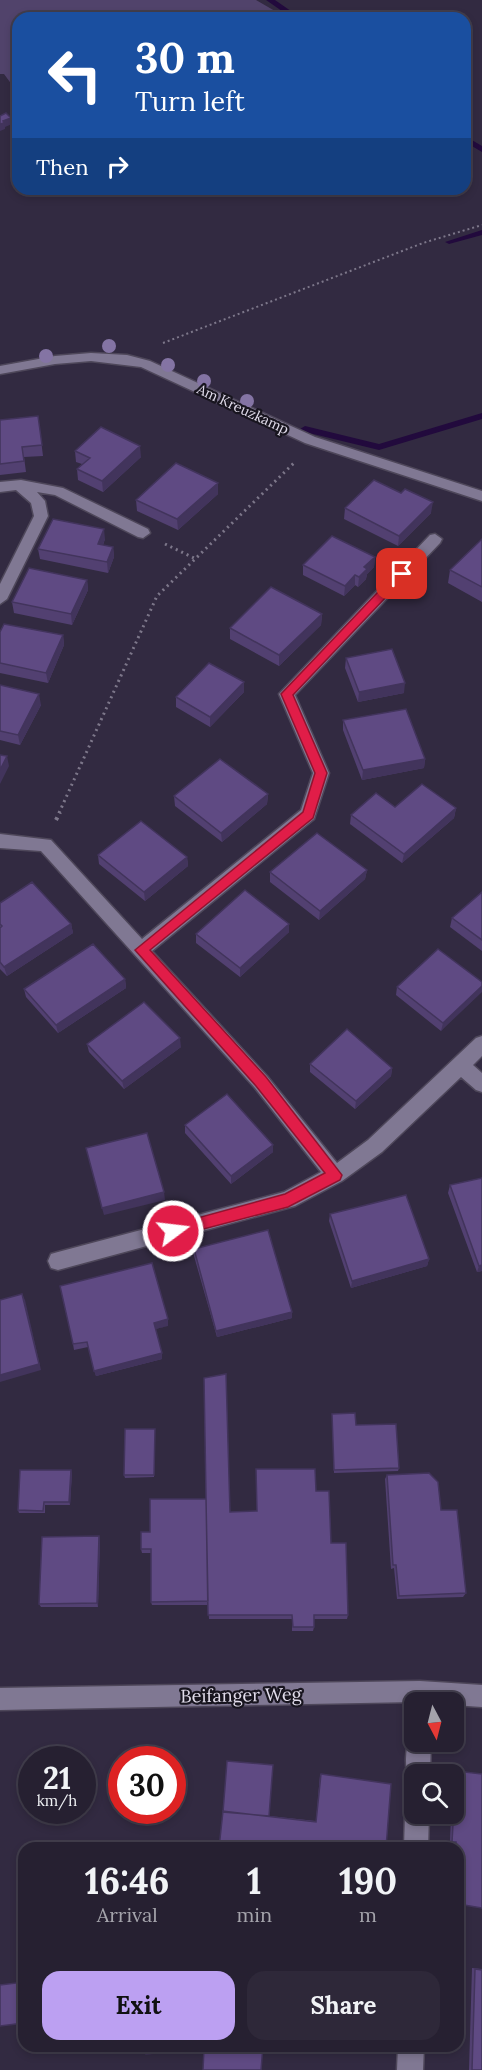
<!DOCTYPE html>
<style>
:root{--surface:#262031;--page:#2e2839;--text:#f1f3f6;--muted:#a4a3ab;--line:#423e4d;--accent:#bca0f2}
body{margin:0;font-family:Lora,serif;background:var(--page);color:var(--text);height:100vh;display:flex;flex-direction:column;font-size:22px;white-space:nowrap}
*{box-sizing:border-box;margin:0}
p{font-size:20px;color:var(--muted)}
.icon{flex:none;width:33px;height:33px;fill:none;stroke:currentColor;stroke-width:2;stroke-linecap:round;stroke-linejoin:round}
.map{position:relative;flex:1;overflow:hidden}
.side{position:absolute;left:18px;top:1842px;width:446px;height:210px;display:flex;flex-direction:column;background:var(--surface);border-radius:18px;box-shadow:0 3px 9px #0003,0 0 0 2px var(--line)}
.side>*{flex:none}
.top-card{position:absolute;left:12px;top:12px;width:459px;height:183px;border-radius:18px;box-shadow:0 3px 9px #0003,0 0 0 2px var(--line);background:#1a4fa0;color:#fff;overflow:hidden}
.needle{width:39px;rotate:173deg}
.controls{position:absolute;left:404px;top:1692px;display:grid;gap:12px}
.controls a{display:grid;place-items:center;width:60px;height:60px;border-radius:12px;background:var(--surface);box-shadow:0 3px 9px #0003,0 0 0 2px var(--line);font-size:30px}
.speed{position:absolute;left:18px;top:1746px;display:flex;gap:12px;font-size:30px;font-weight:700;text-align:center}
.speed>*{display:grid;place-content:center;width:78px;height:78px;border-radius:50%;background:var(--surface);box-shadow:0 3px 9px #0003,0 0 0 2px var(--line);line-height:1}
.speed small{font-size:15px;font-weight:400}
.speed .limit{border:9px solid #d22;background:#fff;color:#111}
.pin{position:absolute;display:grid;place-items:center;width:51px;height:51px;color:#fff;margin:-26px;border-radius:12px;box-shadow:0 3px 9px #0006}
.me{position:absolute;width:66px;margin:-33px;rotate:75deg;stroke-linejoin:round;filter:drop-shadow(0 0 4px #0008)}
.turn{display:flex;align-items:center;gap:21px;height:126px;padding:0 24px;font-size:27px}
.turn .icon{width:78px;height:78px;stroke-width:2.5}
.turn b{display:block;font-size:42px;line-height:51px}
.then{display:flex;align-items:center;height:57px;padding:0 24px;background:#0003;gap:12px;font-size:22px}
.eta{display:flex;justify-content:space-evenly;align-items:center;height:102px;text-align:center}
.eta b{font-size:36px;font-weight:800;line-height:42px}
.action{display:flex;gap:12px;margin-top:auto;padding:12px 24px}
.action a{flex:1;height:69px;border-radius:18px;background:var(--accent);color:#111;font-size:24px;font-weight:800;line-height:69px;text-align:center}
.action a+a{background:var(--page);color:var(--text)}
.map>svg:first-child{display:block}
.green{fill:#51436b}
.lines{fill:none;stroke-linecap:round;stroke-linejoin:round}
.stream{fill:#220a3d;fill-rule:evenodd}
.minor-casing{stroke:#4e475a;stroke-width:3}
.path-far2{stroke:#7d778a;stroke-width:2;stroke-dasharray:2 3;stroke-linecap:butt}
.path-far1{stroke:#7d778a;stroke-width:3;stroke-dasharray:2 4;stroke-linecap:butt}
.path{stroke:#7d778a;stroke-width:4;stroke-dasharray:3 4.5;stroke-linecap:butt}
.minor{fill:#807893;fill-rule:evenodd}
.tree{fill:#8474a4}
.wall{fill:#524071}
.shaded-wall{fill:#42345c}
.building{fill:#5f4a83;stroke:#42345c;stroke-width:1.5}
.route{fill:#e11d48;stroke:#92132f;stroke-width:1.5}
.labels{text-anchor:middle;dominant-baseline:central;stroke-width:4.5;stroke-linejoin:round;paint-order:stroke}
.far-street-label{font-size:14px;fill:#e1dceb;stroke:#18151f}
.near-street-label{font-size:18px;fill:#e1dceb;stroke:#18151f}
</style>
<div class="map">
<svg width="482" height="2070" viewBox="0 0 482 2070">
<rect width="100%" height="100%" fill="#322a41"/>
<path class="green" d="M0 0H256L287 18H18V93L4 74H0Z"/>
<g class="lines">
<path class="stream" d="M266 0H275L301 18H292Z
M465 136 482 146V152L465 142Z
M482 230V235L449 244 445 242Z
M482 413V419L379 450 305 432 300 429 305 426 379 444Z"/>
<defs>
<path id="minor" d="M91 353 127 355 150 361 315 437 482 491V501L305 443 141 367 91 361 55 364 0 374V366L55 356Z
M21 480 63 488 148 529 150 533 143 538 138 537 55 495 37 492 45 501 48 516 7 599 0 604V584L34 516 31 503 16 490 0 492V482Z
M435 534 442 539 440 543 295 695 329 773 314 819 152 951 267 1076 337 1163 368 1140 476 1038 482 1036V1056L473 1065 482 1073V1092L476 1090 461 1077 382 1152 342 1181 295 1206 58 1270 51 1268 48 1261 51 1254 58 1252 284 1192 321 1172 255 1088 41 851 0 848V834L51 840 142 939 301 810 313 773 279 694 430 535Z
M420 1681 482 1685V1707L453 1705V1702H414L0 1710V1688Z
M414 1733V1742H431L430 1774H414V1784L410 1782C404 1768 405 1748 411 1734Z
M414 1803V1814H429L428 1848H404L405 1814 409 1806Z
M398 2046H424L423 2070H397Z"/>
</defs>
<use href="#minor" class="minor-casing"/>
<path class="path-far2" d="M163 343 423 243 482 225"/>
<path class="path-far1" d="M165 544 194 558
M59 813 157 596 296 461"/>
<path class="path" d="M56 820 60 812"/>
<use href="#minor" class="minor"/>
</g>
<g class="tree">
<circle cx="109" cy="346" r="7"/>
<circle cx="46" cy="356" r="7"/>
<circle cx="168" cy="365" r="7"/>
<circle cx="204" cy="381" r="7"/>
<circle cx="247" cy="401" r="7"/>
</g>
<path class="wall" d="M38 416 43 456 24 457 26 472 0 475V420Z
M75 451 141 457 103 492 78 480 77 469 82 464 76 462Z
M218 483V494L178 530 137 511 136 500Z
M345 508 431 513 398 546 344 519Z
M105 539 103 545 113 547 114 557 108 573 40 559 38 549Z
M482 539V602L448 583 450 570Z
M375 557 374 567 367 574 366 579 358 587 355 585 344 596 303 575V565Z
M87 580 88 590 72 625 14 613 12 602Z
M322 614 321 625 279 666 230 639V628Z
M0 632 63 635 64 645 48 683 0 673Z
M346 658 404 693 358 702 345 668Z
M0 685 41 705 20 745 0 740Z
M244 692 210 727 176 707V697Z
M343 720 425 759 424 768 362 780 343 730Z
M268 794 267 804 222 842 175 806 174 796Z
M395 807 456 808 454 818 402 863 350 824 351 815Z
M98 855 187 857 188 866 145 901 99 864Z
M367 870 365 879 319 920 270 882V872Z
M482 892V951L450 927 452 918Z
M0 903 71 924 73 933 7 976 0 969Z
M289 924V932L240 977 196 943V934Z
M125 979 126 988 58 1033 26 997 24 989Z
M482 982 441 1031 396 995 397 987Z
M87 1044 181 1047 124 1089 89 1052Z
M310 1064 392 1068 391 1076 355 1109 310 1072Z
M185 1125 273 1152 231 1184 185 1133Z
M482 1178V1271L477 1272 448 1193 450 1185Z
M330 1214 429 1259 427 1266 351 1288 329 1221Z
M194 1249 292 1318 217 1337 194 1256Z
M168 1326 155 1329 162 1359 96 1376 88 1347 74 1350 73 1344Z
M332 1414 356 1425 399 1468 398 1471 334 1473Z
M155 1429 154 1477 125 1478 124 1475Z
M72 1472 70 1505H45V1513H19L18 1510Z
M387 1475 441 1510 466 1593 463 1597 397 1599 394 1568 391 1569 385 1479Z
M316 1491 331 1543 348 1615 347 1619H314V1627L313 1631H292V1619H209L208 1605H152L151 1602V1553H142L141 1549 150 1532 206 1499 230 1512 257 1511Z
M99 1536 100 1540 98 1607H41L39 1604Z
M456 1771 458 1848H453V1843L450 1842 451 1814H453V1772Z
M321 1774 386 1848 269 1816 316 1821 320 1775Z
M472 1968 482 1969V2070H469Z"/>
<path class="shaded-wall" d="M11 118 12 124 5 127V129L0 131V124L3 121Z
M140 446 141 457 103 492 102 481Z
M218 483V494L178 530 177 519Z
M433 502 431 513 398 546 399 536Z
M104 529 105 539 99 555 98 544Z
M113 547 114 557 108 573 107 562Z
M375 557 374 567 367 574 366 579 358 587 359 577 364 567Z
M355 575V585L344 596 345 586Z
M87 580 88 590 72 625 71 614Z
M322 614 321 625 279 666V655Z
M63 635 64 645 48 683 46 673Z
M244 682V692L210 727V717Z
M405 683 404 693 358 702 359 692Z
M39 694 41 705 20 745 18 735Z
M7 756 9 766 0 784V770Z
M425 759 424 768 362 780 363 770Z
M268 794 267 804 222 842 221 833Z
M456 808 454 818 402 863 404 854Z
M187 857 188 866 145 901 144 892Z
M367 870 365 879 319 920 320 911Z
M71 924 73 933 7 976 4 967Z
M289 924V932L240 977V968Z
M125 979 126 988 58 1033 56 1025Z
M482 986V992L441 1031 443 1023Z
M180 1038 181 1047 124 1089 122 1081Z
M392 1068 391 1076 355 1109 356 1101Z
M273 1145V1152L231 1184V1176Z
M164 1192 165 1200 104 1215 102 1208Z
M429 1259 427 1266 351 1288 352 1281Z
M482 1265V1271L477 1272 479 1266Z
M22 1294 25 1300 41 1370 0 1382V1375Z
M292 1312V1318L217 1337 216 1331Z
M168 1319V1326L155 1329 154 1323Z
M162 1353V1359L96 1376 94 1371Z
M71 1470 72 1472 70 1505 69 1502Z
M99 1536 100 1540 98 1607 97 1603Z"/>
<path class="building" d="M6 113 11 118 3 121 4 123 0 124V116Z
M38 416 42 445 22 447 24 461 0 464V420Z
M101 427 140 446 102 481 77 469 90 458 75 451Z
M176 463 218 483 177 519 136 500Z
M374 480 401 493 405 489 433 502 399 536 345 508Z
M53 519 104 529 98 544 113 547 107 562 38 549Z
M332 536 375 557 364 567 367 569 359 577 355 575 345 586 303 565Z
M482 539V587L450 570Z
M29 568 87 580 71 614 12 602Z
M271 587 322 614 279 655 230 628Z
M4 624 63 635 46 673 0 663V632Z
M392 649 405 683 359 692 346 658Z
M209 663 244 682 210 717 176 697Z
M0 685 39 694 18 735 0 731Z
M406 709 425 759 363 770 343 720Z
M0 755 7 756 0 770Z
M220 759 268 794 221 833 174 796Z
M422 784 456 808 404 854 351 815 376 793 395 807Z
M141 821 187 857 144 892 98 855Z
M317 833 367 870 320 911 270 872Z
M32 882 71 924 4 967 0 962V928L2 926 0 924V903Z
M245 890 289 924 240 968 196 934Z
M482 892V940L452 918Z
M93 944 125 979 56 1025 24 989Z
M438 949 482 982V986L443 1023 397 987Z
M144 1002 180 1038 122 1081 87 1044Z
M347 1029 392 1068 356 1101 310 1064Z
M227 1094 273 1145 231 1176 185 1125Z
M147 1133 164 1192 102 1208 86 1148Z
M482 1178V1265L479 1266 450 1185Z
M406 1195 429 1259 352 1281 330 1214Z
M268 1230 292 1312 216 1331 194 1249Z
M152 1263 168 1319 154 1323 162 1353 94 1371 87 1342 73 1344 60 1286Z
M22 1294 39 1364 0 1375V1300Z
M226 1374 230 1512 257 1511 256 1469H315L316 1491H329L331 1543H346L348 1615H314V1627H293L292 1615H208L204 1378Z
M355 1413 356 1425 396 1424 399 1468 334 1470 332 1414Z
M125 1429H155L154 1475H124Z
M20 1470H71L69 1502H44L43 1511 18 1510Z
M429 1473 438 1482 441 1510H457L466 1593 399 1596 396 1565H393L387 1475Z
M150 1499H206L208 1601 151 1602V1549H141V1532H150Z
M99 1536 97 1603 39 1604 42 1537Z
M227 1761 273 1765 269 1816 223 1812Z
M456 1771 482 1774V1908L458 1904V1848H456V1842H452Z
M321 1774 391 1784 386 1848H219L223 1811 316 1822Z
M475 1969 482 1970V2070H472Z
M24 1982V2023L0 2026V1985Z
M146 2046H198V2049L146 2054Z
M204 2046H263L261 2070H203L204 2048 210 2047Z"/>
<path class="route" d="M402 570 408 574 406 576 293 695 327 773 313 818 150 950 266 1077 342 1175 340 1180 288 1207 173 1237 168 1235 166 1231 168 1226 285 1194 325 1173 256 1086 135 950 303 812 315 773 281 694 398 571Z"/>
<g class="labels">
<g class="far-street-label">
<text transform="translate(243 409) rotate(25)">Am Kreuzkamp</text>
</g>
<g class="near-street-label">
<text transform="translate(241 1695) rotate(-1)">Beifanger Weg</text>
</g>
</g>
</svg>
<div class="controls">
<a><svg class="needle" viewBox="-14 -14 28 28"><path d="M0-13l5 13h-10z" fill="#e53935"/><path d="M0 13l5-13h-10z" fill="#a4a3ab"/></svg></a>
<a><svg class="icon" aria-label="search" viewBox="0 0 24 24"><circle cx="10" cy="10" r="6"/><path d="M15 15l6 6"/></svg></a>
</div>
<div class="speed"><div>21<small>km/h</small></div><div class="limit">30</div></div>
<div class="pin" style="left:402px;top:574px;background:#d93025"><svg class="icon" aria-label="arrive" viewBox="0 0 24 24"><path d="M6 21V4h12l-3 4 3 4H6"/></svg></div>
<svg class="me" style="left:173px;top:1231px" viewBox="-20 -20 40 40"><circle r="17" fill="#e11d48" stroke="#fff" stroke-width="3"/><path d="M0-11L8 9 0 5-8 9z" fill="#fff"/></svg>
<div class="top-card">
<div class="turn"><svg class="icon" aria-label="left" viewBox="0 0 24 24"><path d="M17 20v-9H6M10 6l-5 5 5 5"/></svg><div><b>30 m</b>Turn left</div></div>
<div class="then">Then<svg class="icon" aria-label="right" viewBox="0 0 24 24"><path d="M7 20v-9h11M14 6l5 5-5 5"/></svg></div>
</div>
<section class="side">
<div class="eta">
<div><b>16:46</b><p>Arrival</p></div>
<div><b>1</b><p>min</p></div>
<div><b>190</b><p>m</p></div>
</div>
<div class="action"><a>Exit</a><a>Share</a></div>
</section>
</div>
